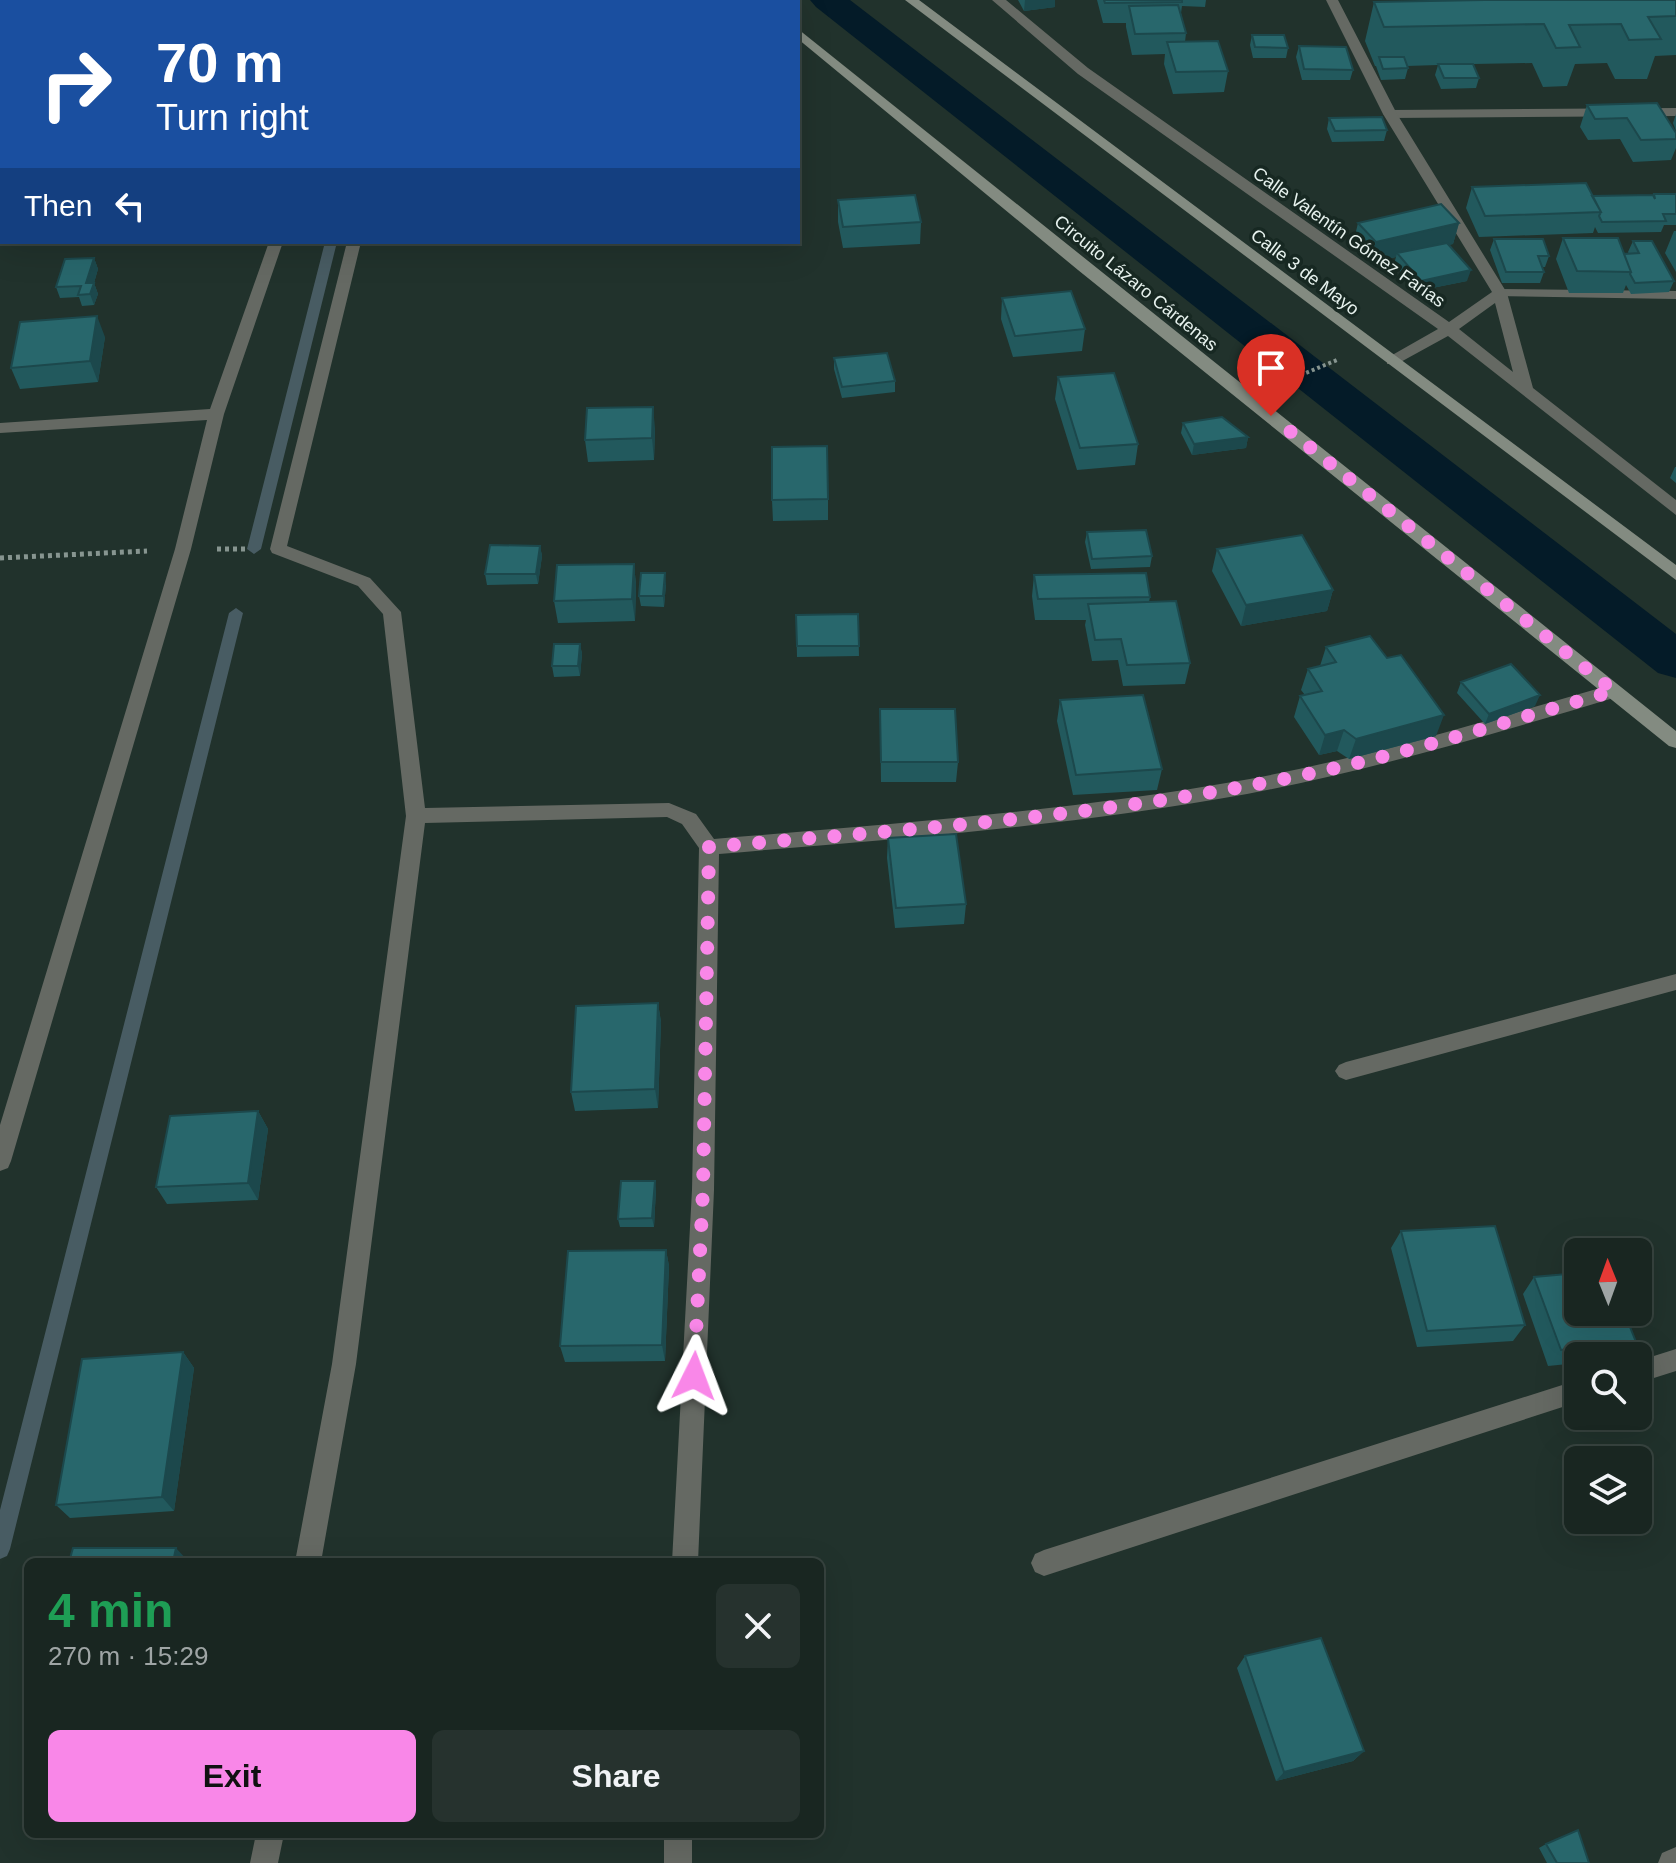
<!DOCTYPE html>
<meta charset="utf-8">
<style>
:root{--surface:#192621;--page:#26322e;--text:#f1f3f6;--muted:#9fa5a5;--line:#37433f;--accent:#f987e8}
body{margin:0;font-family:Arial,sans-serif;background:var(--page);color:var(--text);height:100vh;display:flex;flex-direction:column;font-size:30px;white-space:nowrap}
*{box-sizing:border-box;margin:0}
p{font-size:26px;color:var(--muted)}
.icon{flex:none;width:44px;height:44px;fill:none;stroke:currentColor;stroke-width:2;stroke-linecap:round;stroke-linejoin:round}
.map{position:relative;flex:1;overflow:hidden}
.details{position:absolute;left:24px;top:1558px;width:800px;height:280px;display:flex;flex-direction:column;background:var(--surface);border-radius:12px;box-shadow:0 8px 32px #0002,0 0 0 2px var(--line)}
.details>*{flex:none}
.hud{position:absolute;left:0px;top:0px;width:800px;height:244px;box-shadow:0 8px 32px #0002,0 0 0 2px var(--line);background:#1a4fa0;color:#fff;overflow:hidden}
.needle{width:52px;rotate:359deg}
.buttons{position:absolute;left:1564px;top:1238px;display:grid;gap:16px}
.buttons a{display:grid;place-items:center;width:88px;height:88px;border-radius:12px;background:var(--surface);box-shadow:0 8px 32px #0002,0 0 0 2px var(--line);font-size:40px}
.pin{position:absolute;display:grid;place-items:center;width:68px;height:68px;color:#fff;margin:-82px -34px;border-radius:50% 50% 50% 0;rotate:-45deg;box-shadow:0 0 8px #0007}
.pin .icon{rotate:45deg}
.me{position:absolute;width:88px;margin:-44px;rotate:3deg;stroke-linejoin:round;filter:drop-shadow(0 0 6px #0008)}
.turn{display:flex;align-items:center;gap:28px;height:168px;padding:0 24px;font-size:36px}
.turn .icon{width:104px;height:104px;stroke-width:2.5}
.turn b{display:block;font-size:56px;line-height:68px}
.then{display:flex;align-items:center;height:76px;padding:0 24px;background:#0003;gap:16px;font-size:30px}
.round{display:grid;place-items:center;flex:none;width:84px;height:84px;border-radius:12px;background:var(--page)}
.headline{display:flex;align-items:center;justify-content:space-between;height:136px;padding:0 24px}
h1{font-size:48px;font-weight:800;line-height:60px;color:#1e9e55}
.button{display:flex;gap:16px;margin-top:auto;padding:16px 24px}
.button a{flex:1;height:92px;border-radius:12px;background:var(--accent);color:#111;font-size:32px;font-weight:800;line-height:92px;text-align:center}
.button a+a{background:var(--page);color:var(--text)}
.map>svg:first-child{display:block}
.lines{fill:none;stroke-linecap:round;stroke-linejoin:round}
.stream{fill:#485c63;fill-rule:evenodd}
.canal{fill:#041b28;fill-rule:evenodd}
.path-far1{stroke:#879590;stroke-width:4;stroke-dasharray:3 3;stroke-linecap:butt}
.path{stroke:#879590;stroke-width:5;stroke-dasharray:4 4;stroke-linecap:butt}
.lane{fill:#656963;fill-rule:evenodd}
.street{fill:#656963;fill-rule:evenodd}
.secondary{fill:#838b81;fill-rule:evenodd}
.wall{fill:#22595d}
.shaded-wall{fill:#1c484c}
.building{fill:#28676c;stroke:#1c484c;stroke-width:2}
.route{stroke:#f987e8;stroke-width:14;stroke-dasharray:0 25.2}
.labels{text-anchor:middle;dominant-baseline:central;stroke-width:7;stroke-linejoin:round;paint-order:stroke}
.far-street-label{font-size:18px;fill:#e7f2ee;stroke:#172822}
</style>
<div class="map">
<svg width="1676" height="1863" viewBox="0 0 1676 1863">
<rect width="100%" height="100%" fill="#21322c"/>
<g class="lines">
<path class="stream" d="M325 242H337L261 549 254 554 247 549Z
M236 608 243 613 10 1549 7 1556 0 1559V1510L229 613Z"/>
<path class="canal" d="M810 0H850L1676 634V678L1658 673 816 7Z"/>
<path class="path-far1" d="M1284 382 1337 360"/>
<path class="path" d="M217 549H247
M0 558 147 551"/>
<path class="lane" d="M1676 108V116L1390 118 1383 114 1390 110Z
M1500 289 1676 291V299L1495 296 1493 293Z"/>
<path class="street" d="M348 0H360V2H348Z
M408 0H420V2H408Z
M992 0H1006L1088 68 1449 322 1492 292 1383 114 1326 0H1338L1397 114 1507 293 1533 388 1676 500V515L1448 336 1397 364H1387V358L1438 329 1078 74ZM1495 303 1513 372 1459 329Z
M0 74H2V82H0Z
M0 224H2V232H0Z
M269 242H283L224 414 191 549 11 1161 8 1168 0 1171V1125L175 549 207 420 0 433V423L210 409Z
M347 242H361L287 546 370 578 401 612 425 808 669 803 696 814 714 839C891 824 1069 811 1244 780 1370 757 1491 719 1614 684L1623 691 1620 696C1497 733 1373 770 1247 794 1072 826 895 839 719 854L714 1190 698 1562H672L692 1190 699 848 682 824 667 817 425 823 356 1364 321 1562H295L332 1364 406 816 383 614 358 586 272 553 270 549Z
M1676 974V990L1346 1080 1339 1077 1335 1071 1339 1065 1346 1062Z
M1676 1349V1371L1638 1383V1361Z
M1578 1380V1402L1044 1576 1035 1572 1031 1563 1035 1554 1044 1550Z
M256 1834H284L278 1863H250Z
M664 1834H692V1863H664Z
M1676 1847V1863H1658L1662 1853Z"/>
<path class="secondary" d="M752 0H765L766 2H753Z
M905 0H919L1676 565V580Z
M798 29 1676 731V748L1669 746 1078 270 798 39Z"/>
</g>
<path class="wall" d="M1018 0H1055V7L1024 11Z
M1097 0H1206L1205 7 1182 6 1181 13 1186 33 1185 42 1228 71 1224 92 1173 94 1164 64 1165 54 1132 55 1126 27V23H1103Z
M1676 0V55L1655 56 1647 79H1615L1607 63 1575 64 1567 86 1543 87 1532 63 1473 64 1479 78 1476 88 1441 89 1435 75 1438 65 1407 66 1408 68 1405 79 1381 80 1376 66H1375L1365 41 1374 2Z
M1252 35 1288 48 1286 58H1253L1250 45Z
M1299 46 1353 70 1350 80H1302L1296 57Z
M1587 105 1676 133V148L1671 160 1633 162 1620 139 1588 140 1580 127Z
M1676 114V131L1673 123Z
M1329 118 1387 130 1384 141 1332 142 1327 129Z
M1472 187 1592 196H1654V194H1676V225H1664L1661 232 1598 233 1595 227 1593 233 1479 237 1466 208Z
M838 200 921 222 920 244 843 248 838 222Z
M1358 223H1459L1453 244 1448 245 1467 281 1417 291 1394 264 1396 257 1370 263 1353 244Z
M1674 231H1676V272L1665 253Z
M1563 238 1624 254H1629L1628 252 1633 241 1674 281 1669 292 1631 294 1626 285 1623 293H1569L1556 259Z
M1494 239 1549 256 1545 267H1542L1544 272 1540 283H1502L1490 250Z
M94 258 98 269 94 283 98 294 94 305 82 306 79 297 60 298 56 287Z
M1002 298 1085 329 1082 351 1013 357 1001 319Z
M105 337 98 382 20 389 11 368Z
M834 358 895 381V392L842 398 834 369Z
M1058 377 1138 444 1135 465 1077 470 1055 399Z
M1183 423 1248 437 1246 448 1192 455 1181 433Z
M655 428 654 460 588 462 585 440Z
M1675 467H1676V483L1670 478Z
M828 499V520L773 521 772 500Z
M1087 532 1152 556 1150 567 1091 569 1085 542Z
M540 546 542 556 538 584 487 585 485 574Z
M1217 549 1333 590 1327 611 1241 626 1212 571Z
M634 564 636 585 635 621 558 623 554 601Z
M1034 575 1150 597 1149 602 1190 663 1185 684 1123 686 1118 660 1092 661 1085 625 1086 620H1035L1032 596Z
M666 584 664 607 641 606 639 596Z
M858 614 859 656 797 657 796 615Z
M580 644 582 654 580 676 554 677 552 666Z
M1326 647 1436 736 1349 759 1337 751 1319 755 1294 717 1300 696 1305 695 1301 690 1308 669 1320 666Z
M1461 682 1535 706 1485 724 1457 693Z
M1060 700 1162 769 1157 790 1073 795 1057 721Z
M880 709 958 762 956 782H881Z
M888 838 966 904 964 924 895 928 887 858Z
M658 1003 661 1022 658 1108 575 1111 571 1092Z
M258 1111 268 1129 258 1200 167 1204 156 1187Z
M656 1189 654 1227H620L618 1219Z
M1401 1231 1525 1325 1513 1341 1417 1347 1391 1248Z
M666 1250 669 1266 665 1361 565 1362 560 1346Z
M1534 1277 1636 1342 1624 1356H1578V1363L1548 1366 1523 1294Z
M183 1352 194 1368 174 1511 70 1518 56 1505Z
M1245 1656 1364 1751 1353 1761 1276 1781 1237 1668Z
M1546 1844 1589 1863H1547L1539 1848Z"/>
<path class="shaded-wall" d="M597 0H629L623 2H597Z
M1025 0H1055V7L1024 11Z
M1459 223 1453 244 1400 256 1397 253 1396 257 1370 263 1376 242Z
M94 258 98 269 92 290 94 283 98 294 94 305 86 283Z
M1471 270 1467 281 1417 291 1421 281Z
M97 316 105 337 98 382 90 361Z
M653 407 655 428 654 460 652 438Z
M1248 437 1246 448 1192 455 1194 444Z
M540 546 542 556 538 584 536 574Z
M634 564 636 585 635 621 632 599Z
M665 573 666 584 664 607 663 596Z
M1333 590 1327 611 1241 626 1246 605Z
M580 644 582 654 580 676 578 666Z
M1540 695 1535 706 1485 724 1489 714Z
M1444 715 1436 736 1349 759 1356 739Z
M1344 730 1337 751 1319 755 1325 735Z
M658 1003 661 1022 658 1108 655 1089Z
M258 1111 268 1129 258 1200 248 1183Z
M655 1181 656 1189 654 1227 652 1218Z
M666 1250 669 1266 665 1361 662 1345Z
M183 1352 194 1368 174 1511 162 1497Z
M176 1548 188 1561V1562H173Z
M1364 1751 1353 1761 1276 1781 1284 1772Z"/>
<path class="building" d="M1104 0H1182V2L1105 3Z
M1484 0H1676V16L1648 17 1661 39 1629 40 1621 24 1569 25 1580 47 1556 48 1544 24 1384 27 1374 2Z
M1178 5 1186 33 1135 34 1129 6Z
M1252 35H1284L1288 48 1255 47Z
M1218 41 1228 71 1176 72 1167 42Z
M1299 46 1346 47 1353 70 1304 69Z
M1379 57H1404L1408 68 1383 69Z
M1438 64H1473L1479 78H1444Z
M1657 103 1676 133V139L1641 140 1627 118 1595 119 1587 105Z
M1382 117 1387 130 1335 131 1329 118Z
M1586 183 1601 212 1485 216 1472 187Z
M1654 194H1676V214H1663L1666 221 1602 222 1599 216 1601 212 1592 196 1653 195 1655 199Z
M915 195 921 222 843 227 838 200Z
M1441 204 1459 223 1376 242 1358 223Z
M1563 238H1618L1631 272 1577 271Z
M1494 239H1543L1549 256H1538L1544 272H1506Z
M1633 241H1652L1674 281 1635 283 1630 274 1631 272 1624 254 1639 253Z
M1447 243 1471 270 1421 281 1397 253Z
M94 258 86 283H94L90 294 78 295 81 286 56 287 65 259Z
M1071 291 1085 329 1015 336 1002 298Z
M97 316 90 361 11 368 20 322Z
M887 353 895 381 842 387 834 358Z
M1114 373 1138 444 1080 448 1058 377Z
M653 407 652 438 585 440 587 408Z
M1222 417 1248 437 1194 444 1183 423Z
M827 446 828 499 772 500V447Z
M1146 530 1152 556 1092 559 1087 532Z
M1302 535 1333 590 1246 605 1217 549Z
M490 545 540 546 536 574H485Z
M634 564 632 599 554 601 557 565Z
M641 573H665L663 596H639Z
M1146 573 1150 597 1038 599 1034 575Z
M1176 601 1190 663 1127 665 1121 639 1095 640 1088 604Z
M858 614 859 646H797L796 615Z
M1370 636 1387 658 1401 655 1444 715 1356 739 1344 730 1325 735 1300 696 1322 691 1308 669 1336 662 1326 647Z
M554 644H580L578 666H552Z
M1511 664 1540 695 1489 714 1461 682Z
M1143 695 1162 769 1076 775 1060 700Z
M880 709H955L958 762H881Z
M956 834 966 904 896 908 888 838Z
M658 1003 655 1089 571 1092 576 1006Z
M258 1111 248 1183 156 1187 170 1116Z
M621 1181H655L652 1218 618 1219Z
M1495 1226 1525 1325 1427 1331 1401 1231Z
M666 1250 662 1345 560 1346 568 1251Z
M1578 1273V1312H1624L1636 1342 1561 1350 1534 1277Z
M183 1352 162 1497 56 1505 82 1359Z
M73 1548H176L173 1562H69Z
M1321 1638 1364 1751 1284 1772 1245 1656Z
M1578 1830 1589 1863H1557L1546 1844Z"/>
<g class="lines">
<path class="route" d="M694 1376 703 1190 709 847C914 829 1121 815 1322 771 1420 750 1517 718 1614 691L1271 416"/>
</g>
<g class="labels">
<g class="far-street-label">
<text transform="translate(1349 237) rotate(35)">Calle Valentín Gómez Farías</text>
<text transform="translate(1305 272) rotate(37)">Calle 3 de Mayo</text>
<text transform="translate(1136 283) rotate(39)">Circuito Lázaro Cárdenas</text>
</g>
</g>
</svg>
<div class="buttons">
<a><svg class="needle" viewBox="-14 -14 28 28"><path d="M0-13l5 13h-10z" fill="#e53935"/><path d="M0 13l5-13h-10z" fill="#9fa5a5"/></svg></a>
<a><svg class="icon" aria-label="search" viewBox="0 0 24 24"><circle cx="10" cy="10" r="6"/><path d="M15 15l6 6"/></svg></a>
<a><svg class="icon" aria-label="layers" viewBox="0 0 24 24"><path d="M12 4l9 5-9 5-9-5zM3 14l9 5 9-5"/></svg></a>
</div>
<div class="pin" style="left:1271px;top:416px;background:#d93025"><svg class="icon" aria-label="arrive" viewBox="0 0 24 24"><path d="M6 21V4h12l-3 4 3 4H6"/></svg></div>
<svg class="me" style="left:694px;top:1376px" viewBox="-20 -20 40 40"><path d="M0-17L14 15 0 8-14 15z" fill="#f987e8" stroke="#fff" stroke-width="4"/></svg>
<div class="hud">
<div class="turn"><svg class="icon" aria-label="right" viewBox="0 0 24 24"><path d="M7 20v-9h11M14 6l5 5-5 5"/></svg><div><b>70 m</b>Turn right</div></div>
<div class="then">Then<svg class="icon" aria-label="left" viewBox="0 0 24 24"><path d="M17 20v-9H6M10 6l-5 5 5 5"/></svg></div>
</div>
<section class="details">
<div class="headline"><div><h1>4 min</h1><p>270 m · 15:29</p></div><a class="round"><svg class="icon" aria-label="close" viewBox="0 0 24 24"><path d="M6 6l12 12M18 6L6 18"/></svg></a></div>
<div class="button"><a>Exit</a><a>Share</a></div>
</section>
</div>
